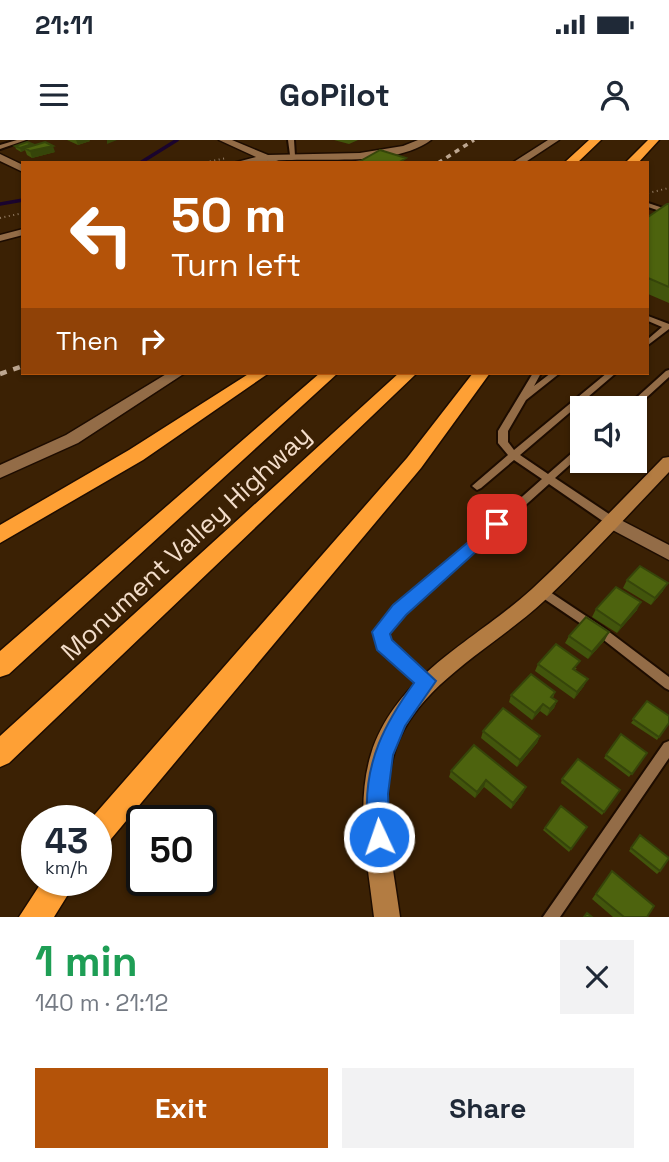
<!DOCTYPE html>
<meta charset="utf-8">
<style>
:root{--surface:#fff;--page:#f2f2f3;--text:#1f2937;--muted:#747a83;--accent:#b45309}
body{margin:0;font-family:"Space Grotesk",sans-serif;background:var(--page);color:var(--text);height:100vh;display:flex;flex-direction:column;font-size:26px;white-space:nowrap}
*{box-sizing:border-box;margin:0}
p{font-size:23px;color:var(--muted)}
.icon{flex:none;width:38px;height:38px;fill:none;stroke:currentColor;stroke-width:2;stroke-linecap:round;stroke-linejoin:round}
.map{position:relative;height:777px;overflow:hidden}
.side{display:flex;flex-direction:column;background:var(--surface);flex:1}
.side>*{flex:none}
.guide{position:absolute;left:21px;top:21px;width:628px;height:214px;border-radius:0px;box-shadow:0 2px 5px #0004;background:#b45309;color:#fff;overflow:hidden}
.tools{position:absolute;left:570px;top:256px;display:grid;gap:14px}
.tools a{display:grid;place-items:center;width:77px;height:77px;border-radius:0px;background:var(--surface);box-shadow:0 2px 5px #0004;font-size:35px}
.speed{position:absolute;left:21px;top:665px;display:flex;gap:14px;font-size:35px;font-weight:700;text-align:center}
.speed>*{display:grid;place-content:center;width:91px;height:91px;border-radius:50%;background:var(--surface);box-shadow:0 2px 5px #0004;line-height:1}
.speed small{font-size:18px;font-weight:400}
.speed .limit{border:4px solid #111;border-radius:10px;background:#fff;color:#111}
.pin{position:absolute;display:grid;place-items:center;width:60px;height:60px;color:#fff;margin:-30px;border-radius:14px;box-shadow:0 4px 10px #0006}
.me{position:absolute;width:77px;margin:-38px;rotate:357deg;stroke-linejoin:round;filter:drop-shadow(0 0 5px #0008)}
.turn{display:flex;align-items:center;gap:24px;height:147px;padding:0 35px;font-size:32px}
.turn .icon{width:91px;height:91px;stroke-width:2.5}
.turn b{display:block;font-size:49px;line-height:60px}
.then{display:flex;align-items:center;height:66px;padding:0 35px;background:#0003;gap:14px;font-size:26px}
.round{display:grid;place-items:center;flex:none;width:74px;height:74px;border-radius:0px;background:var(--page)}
.summary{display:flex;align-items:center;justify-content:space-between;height:119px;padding:0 35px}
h1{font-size:42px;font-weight:700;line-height:52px;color:#1e9e55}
.action{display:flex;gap:14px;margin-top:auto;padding:14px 35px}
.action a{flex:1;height:80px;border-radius:0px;background:var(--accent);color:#fff;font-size:28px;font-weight:700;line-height:80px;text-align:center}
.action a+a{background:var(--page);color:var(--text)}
.status{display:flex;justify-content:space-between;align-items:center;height:49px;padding:0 35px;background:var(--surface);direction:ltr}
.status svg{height:19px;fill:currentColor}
header{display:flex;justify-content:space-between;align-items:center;height:91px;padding:0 35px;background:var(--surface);font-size:32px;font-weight:700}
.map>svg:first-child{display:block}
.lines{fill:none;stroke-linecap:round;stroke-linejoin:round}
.stream{stroke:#1a042e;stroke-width:3.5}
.service-casing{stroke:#1d0c00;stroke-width:4}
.minor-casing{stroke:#1d0c00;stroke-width:3}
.secondary-casing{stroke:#1d0c00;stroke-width:3}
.motorway-casing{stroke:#1d0c00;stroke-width:3}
.path{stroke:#947c63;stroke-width:2;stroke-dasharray:1 3.5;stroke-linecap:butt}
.service{fill:#936c47;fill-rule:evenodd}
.minor{fill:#936c47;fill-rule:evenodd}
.secondary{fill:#b37c42;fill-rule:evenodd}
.motorway{fill:#fea035;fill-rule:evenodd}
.rail-far1{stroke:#bda690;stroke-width:3.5;stroke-dasharray:5 5;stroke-linecap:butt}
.rail{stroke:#bda690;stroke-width:4.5;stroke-dasharray:7 7;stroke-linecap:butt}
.wall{fill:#42550c}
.shaded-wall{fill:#36450a}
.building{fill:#4d630e;stroke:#36450a;stroke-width:2}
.route{fill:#1a73e8;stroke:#114b97;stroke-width:2}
.labels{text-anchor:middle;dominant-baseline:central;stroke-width:7;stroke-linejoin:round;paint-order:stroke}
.street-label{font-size:26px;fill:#f3ddca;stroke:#3b2104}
</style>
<div class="status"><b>21:11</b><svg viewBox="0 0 49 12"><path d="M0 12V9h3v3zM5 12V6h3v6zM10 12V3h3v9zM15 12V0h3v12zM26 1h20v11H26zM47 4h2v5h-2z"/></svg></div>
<header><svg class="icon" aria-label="menu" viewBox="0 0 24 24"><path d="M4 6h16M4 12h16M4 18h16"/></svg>GoPilot<svg class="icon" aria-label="person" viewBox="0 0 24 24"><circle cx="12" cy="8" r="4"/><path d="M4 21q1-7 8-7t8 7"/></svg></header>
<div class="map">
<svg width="669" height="777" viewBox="0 0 669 777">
<rect width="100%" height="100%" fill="#3b2104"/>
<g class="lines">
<path class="stream" d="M140 23 177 0
M0 64 23 60"/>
<defs>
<path id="service" d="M17 0H26L0 9V5Z
M288 0H294L295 16 290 15Z
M264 15 281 22 282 23H273L262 18V16Z
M376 19 377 20 374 22 335 23Z
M648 63 669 70V74L648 67Z
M648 176 669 184V189L648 205V199L662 187 648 181Z
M669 230V237L635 268H625L666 231Z
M533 233H541L534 246 551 233H560L526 260 508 291V302L514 310 607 233H616L520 315 548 334 580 306 583 305V313L555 338 615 378 616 381 615 384H607L549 344 389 488 387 492 389 501 430 537 432 541 430 545 426 546 422 545 380 508 375 492 381 482 542 339 514 320 481 348 477 350 472 346 508 315 498 303V291Z
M541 446 604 488 669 537V550L665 548 596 494 537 454 535 451 537 448Z
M669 601V618L560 777H543L664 603Z"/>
<path id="minor" d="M219 0H232L268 15 360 13 403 6 418 0H431C396 26 329 18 287 20 269 20 252 23 233 23L256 17Z
M548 0H559L524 23H512Z
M0 14 23 25V32L0 21Z
M23 89V95L0 101V95Z
M168 233H185L78 303 0 338V325L66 295Z
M611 375 669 405V420L605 386 602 381Z"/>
<path id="secondary" d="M669 317V332C628 375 587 420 544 461 495 507 412 547 394 614 379 667 393 724 400 777H374C368 724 355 666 371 614 396 535 475 501 532 449 577 407 620 362 663 318Z"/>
<path id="motorway" d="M589 0H601L577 23H564Z
M648 0H659L638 23H625Z
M250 233H269L143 320 0 403V385L129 310Z
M320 233H338L9 534 0 537V511Z
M399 233H417L9 623 0 627V596Z
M473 233H490L421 328 106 705 96 709V681H89L407 318Z
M43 740H77L54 777H19Z"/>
</defs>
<use href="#service" class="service-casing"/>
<use href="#minor" class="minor-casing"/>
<use href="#secondary" class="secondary-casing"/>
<use href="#motorway" class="motorway-casing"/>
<path class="path" d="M201 23 227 18
M648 53 669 48
M0 78 23 73"/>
<use href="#service" class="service"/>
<use href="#minor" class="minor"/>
<use href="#secondary" class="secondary"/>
<use href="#motorway" class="motorway"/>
<path class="rail-far1" d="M438 23 474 0"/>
<path class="rail" d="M0 234 23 226"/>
</g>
<path class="wall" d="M67 0H89L90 1 78 5Z
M334 0H358L349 4Z
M15 6H32L55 12 32 18 27 15 25 10 21 12 16 9Z
M669 64V163L648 154V77Z
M627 440 663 451 651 465 623 448Z
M596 469 637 470 617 493 592 477Z
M569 496 605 500 588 519 565 503Z
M538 524 577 528 575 530 584 546 574 559 535 531Z
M555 552 553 558 557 561 554 568 547 576 540 571 532 580 509 562 511 555Z
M647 561 669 583 657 600 631 583Z
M483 591 540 596 537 603 517 627 481 598Z
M621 594 647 613 629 637 604 618Z
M451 631 526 647 523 653 511 669 484 647 475 658 449 637Z
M562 639 620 650 602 675 561 643Z
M561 666 587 687 569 712 543 690Z
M640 695 660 731 657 734 629 711Z
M612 731 647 777H613L592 759Z"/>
<path class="shaded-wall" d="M76 0H89L90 1 78 5Z
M107 0H117L107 4Z
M32 4 33 8H25V10L21 12 20 8Z
M53 6 55 12 32 18 30 11Z
M668 443 663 451 651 465 655 458Z
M641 462 637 470 617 493 621 486Z
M609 492 605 500 588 519 592 512Z
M588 539 584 546 574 559 577 552Z
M557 561 554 568 547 576 550 569Z
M543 564 540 571 532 580 535 573Z
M540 596 537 603 517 627 520 620Z
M486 640 484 647 475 658 477 652Z
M526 647 523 653 511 669 513 663Z"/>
<path class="building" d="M27 2 32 4 20 8 15 6Z
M45 2 53 6 30 11 25 8Z
M380 10 406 18 398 23H357Z
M667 64H669V147L648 138V77Z
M640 426 668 443 655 458 627 440Z
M616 447 641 462 621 486 596 469Z
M586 477 609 492 592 512 569 496Z
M556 504 580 521 573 529 588 539 577 552 538 524Z
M531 534 555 552 551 557 557 561 550 569 543 564 535 573 511 555Z
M647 561 669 576V583L659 597 633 579Z
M503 568 540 596 520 620 483 591Z
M621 594 647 613 632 634 606 615Z
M474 605 526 647 513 663 486 640 477 652 451 631Z
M578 619 620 650 604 672 562 639Z
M561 666 587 687 571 709 545 688Z
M640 695 669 718 660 731 631 708Z
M612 731 654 766 647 777H624L596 754Z
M587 773 592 777H584Z"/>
<path class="route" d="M497 378 505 384 502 388 406 475 390 494 392 500 436 541 405 586 393 615 388 654 390 697 387 704 379 708 371 704C367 694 367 683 367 672 365 621 385 583 414 543L377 510 372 492 393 465Z"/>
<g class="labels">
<g class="street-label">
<text transform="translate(186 403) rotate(-43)">Monument Valley Highway</text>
</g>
</g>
</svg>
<div class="tools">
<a><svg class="icon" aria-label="sound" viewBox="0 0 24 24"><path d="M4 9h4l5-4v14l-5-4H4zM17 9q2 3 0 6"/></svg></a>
</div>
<div class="speed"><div>43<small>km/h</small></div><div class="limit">50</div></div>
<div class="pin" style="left:497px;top:384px;background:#d93025"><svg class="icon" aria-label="arrive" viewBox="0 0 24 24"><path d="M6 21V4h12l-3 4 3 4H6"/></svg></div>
<svg class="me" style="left:379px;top:697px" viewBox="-20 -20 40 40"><circle r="17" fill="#1a73e8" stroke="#fff" stroke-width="3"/><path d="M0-11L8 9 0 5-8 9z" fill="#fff"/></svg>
<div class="guide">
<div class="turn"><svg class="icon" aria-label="left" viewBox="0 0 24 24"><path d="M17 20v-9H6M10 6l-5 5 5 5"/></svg><div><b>50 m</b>Turn left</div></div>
<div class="then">Then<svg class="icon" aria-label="right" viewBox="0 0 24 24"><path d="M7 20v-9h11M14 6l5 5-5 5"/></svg></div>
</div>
</div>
<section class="side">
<div class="summary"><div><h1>1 min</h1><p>140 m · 21:12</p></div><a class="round"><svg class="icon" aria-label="close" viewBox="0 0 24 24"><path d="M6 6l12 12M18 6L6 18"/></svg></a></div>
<div class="action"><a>Exit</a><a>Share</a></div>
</section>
